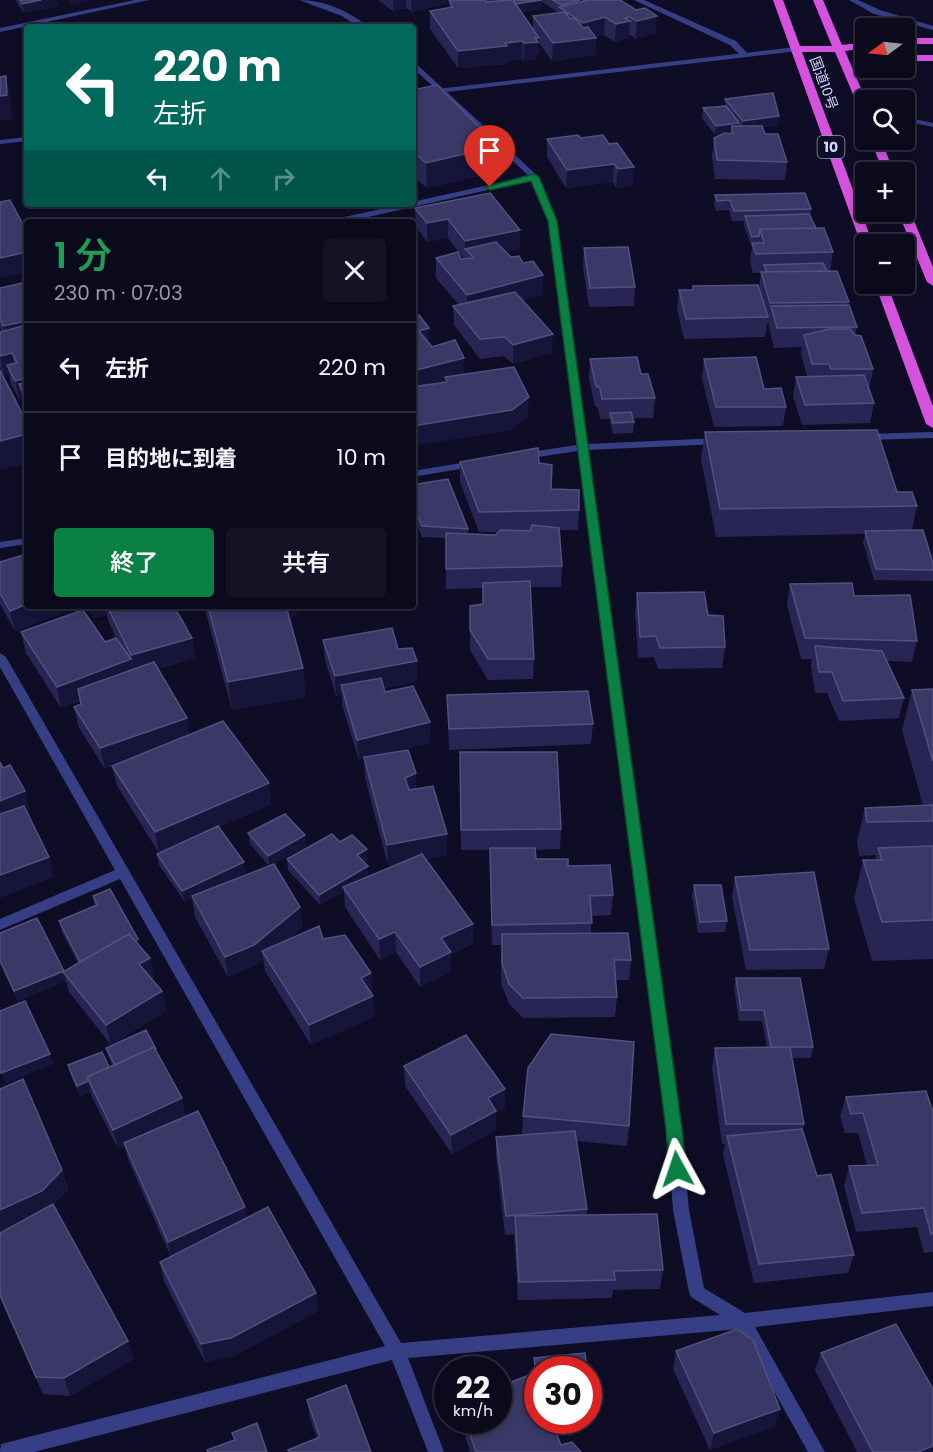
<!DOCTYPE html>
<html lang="ja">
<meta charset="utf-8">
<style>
:root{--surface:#0a0a1c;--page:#131325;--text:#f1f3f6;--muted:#999aa3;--line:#2a2b3b;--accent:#0b8043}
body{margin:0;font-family:Poppins,"Noto Sans JP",sans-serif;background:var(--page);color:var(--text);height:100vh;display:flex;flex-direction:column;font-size:22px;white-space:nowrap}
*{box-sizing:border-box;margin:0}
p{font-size:20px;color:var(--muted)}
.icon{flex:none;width:33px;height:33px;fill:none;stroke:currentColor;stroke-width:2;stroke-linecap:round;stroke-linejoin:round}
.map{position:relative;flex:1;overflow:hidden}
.sheet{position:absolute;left:24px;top:219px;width:392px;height:390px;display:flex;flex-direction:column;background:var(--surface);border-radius:6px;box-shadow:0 3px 9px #0003,0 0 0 2px var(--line)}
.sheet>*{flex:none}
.top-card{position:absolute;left:24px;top:24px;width:392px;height:183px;border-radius:6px;box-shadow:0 3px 9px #0003,0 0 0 2px var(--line);background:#00695c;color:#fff;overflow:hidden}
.needle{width:39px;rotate:255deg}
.buttons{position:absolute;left:855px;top:18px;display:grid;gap:12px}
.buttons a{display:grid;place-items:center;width:60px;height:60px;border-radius:6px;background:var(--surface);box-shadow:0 3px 9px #0003,0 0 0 2px var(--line);font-size:30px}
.speed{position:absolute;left:434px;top:1356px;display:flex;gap:12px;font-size:30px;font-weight:700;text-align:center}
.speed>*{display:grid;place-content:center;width:78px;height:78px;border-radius:50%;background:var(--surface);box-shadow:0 3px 9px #0003,0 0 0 2px var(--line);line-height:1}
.speed small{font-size:15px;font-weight:400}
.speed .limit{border:9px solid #d22;background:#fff;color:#111}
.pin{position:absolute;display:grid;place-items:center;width:51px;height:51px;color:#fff;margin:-62px -26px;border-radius:50% 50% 50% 0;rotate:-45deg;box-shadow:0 0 6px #0007}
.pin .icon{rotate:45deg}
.me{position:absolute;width:66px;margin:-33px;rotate:355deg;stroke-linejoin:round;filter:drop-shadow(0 0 4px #0008)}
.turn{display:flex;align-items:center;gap:21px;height:126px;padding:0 30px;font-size:27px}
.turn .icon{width:78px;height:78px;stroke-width:2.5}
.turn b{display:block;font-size:42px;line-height:51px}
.lanes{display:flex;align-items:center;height:57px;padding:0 30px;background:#0003;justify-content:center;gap:30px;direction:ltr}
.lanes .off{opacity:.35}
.round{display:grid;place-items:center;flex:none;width:63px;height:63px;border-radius:6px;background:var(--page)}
.overview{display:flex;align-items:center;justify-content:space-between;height:102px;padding:0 30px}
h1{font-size:36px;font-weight:600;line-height:45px;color:#1e9e55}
.action{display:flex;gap:12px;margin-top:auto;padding:12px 30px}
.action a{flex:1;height:69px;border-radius:6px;background:var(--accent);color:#fff;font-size:24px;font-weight:600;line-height:69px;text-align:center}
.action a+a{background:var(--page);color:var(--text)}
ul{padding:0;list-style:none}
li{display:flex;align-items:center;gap:18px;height:90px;padding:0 30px;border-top:2px solid var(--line)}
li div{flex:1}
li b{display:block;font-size:22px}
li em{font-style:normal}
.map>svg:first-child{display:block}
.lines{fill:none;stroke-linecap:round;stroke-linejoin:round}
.minor{fill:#363f86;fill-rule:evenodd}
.tertiary{fill:#363f86;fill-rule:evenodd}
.trunk{fill:#d452de;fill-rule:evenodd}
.wall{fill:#282554;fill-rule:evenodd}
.shaded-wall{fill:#161439}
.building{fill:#3a3866;stroke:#52507e;stroke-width:1.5}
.route{fill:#0b8043;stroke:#07532c;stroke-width:1.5}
.labels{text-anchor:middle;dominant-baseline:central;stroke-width:5;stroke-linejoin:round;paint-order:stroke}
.far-street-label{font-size:14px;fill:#d1d3ff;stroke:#0e0d25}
.shield{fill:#0e0d25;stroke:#9698be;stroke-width:1.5}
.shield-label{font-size:14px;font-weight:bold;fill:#d1d3ff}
</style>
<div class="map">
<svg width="933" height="1452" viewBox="0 0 933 1452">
<rect width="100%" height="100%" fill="#0e0d25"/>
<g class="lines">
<path class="minor" d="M135 0H149L0 32V28Z
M299 0C323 0 350 11 368 27H359L342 16Z
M634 0H644L736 41 749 55 742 57 730 45Z
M849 0H858L880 10 933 26V30L874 14Z
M412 60 539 177 556 221 587 444 719 438 724 441 719 444 588 450 681 1129 689 1210 704 1288 745 1313 933 1292V1306L755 1327 825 1452H808L739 1329 408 1358 444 1452H428L392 1360 34 1452H0L1 1444 385 1346 120 879 0 930V919L115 870 0 667V653L6 657 401 1343 720 1315 691 1297 689 1292 673 1210 667 1129 578 451 524 459 519 456 524 453 577 445 548 221 532 180 346 222H331L335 219 404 204H412V202L529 176 412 67Z
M904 117 933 123V127L904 121Z
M933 432V438L865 440 860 437 865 434Z
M474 461 478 462V466L412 477V471Z
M27 538V544L0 548V542Z"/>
<path class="tertiary" d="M795 47 799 49 798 51 412 96V92Z
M27 137V141L0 144V140Z"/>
<path class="trunk" d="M773 0H783L800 46H832L813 0H823L842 45 866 42V48L845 51 866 100V116L861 113 835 52H802L873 244H866V247L861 244Z
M904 38H933V44H904Z
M904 55H933V61H904Z
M870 140H881L894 172H884Z
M904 208 910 211 933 267V286L927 282 898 212H904Z
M875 284H887L933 406V428L926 424Z"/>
</g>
<path class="wall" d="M15 0H57L58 6 24 13Z
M378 0H485L486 2V0H620L656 33 636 39 629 34V38L615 42 604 35 596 37 595 55 552 61 539 43V55H537V59L523 61 522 59 507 61V64L458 68 430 29V11L449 8V3L412 12 406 8 393 11ZM542 2 559 13 533 16V28L521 12 542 9Z
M412 90 498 146 497 172 427 188 415 178H412Z
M725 99 778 125 763 127 765 134 787 162 785 180 715 179 712 156 714 138 723 134 715 135 702 118 703 108 725 106Z
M603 135 633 186 616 188 613 182 566 188 547 157V139L581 138Z
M490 193 520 249 505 252 511 257 523 263 543 275V295L522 300 552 353 513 364 504 356 480 359 454 325 453 306 459 305 436 278V258L464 259 448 238 427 242 416 227 415 208Z
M715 195 811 209 810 216 816 228 833 252 830 271H826L849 302 848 305 857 327 855 335 873 369 869 389 874 403 870 423 802 425 793 396 796 377 807 376 801 354 802 347 774 348 769 326V323H767L765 337 684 339 677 309 679 290H692L693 286 759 289 761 273H753L750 262 752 247 744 226V221H732L729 210 716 211 714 205Z
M584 248 635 287 634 306 589 307 583 267Z
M27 282V412L22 400 20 401 11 384 9 374 4 375 0 367V332L1 331 0 328V288Z
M590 359 641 374 655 398 653 418H633L634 422 633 433 613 434 610 423V419H600L598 408 595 406 589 379Z
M704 359 764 389 786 407 783 426 714 427 702 379Z
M705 432 897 492 917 506 912 531 933 563V581L874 580 863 542 865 534 716 537 701 459Z
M460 462 539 463 551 489 579 510 578 530H559L562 566 561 587H530L534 659 533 679 488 680 470 650V606L483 604V588L446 589V538L422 537 412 513V485L468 529V534L495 535 499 532H479L460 482Z
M26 554 27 606H64L65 612 15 631 0 604V562Z
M790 584 854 596 917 641 912 662 887 661 904 698 899 718 839 721 827 693H815L811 666 812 659H801L787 605Z
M637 593 725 647 722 668 658 669 654 657 638 658 635 613Z
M89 606H174L192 638 195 658 158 669 189 735 271 804 219 827 246 873 210 889 269 866 250 844 248 833 306 846 271 865 300 907 302 928 288 940 323 939 371 973 372 993 375 1016 311 1045 265 971 263 959 256 965 228 977 195 917 192 898 184 901 159 865 157 854 159 853 117 786 112 766 105 769 79 728 74 707 81 704 80 701 61 708 26 653 21 632 105 642 117 640 109 623 107 615 94 618Z
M204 606H297V615L290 618 303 668 306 697 232 710Z
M323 640 398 649 417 661V681L384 688 385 692 430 743 387 753 416 773V789L447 855 426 859 473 944 451 954V972L420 987 396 952 380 960 345 907 344 891 320 905 288 870 287 859 340 842 368 860 364 862 368 876 398 864 388 865 365 778 364 759 359 760 342 705V695L336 696 325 660Z
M933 689V959L872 961 854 899 863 860H875L876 855 859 856 857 842 865 808 923 805 902 730 912 690Z
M447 695 593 724 591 744 449 750Z
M460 752 561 829 560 849 535 850 536 859 568 866 613 895 611 915 591 916V933L631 960 629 980H616L617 997 615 1017 523 1018 509 1004 501 983V945H492L489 850H461Z
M735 877 829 949 824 969 746 970 732 897Z
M694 885 727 921 725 932 698 933 692 896Z
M93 896 138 939 139 946 150 958 154 978 152 979 162 991 166 1011 111 1045 69 992 66 981 18 1001 0 964V933L64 971 78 963 62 932 59 921 95 906Z
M736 978 813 1047 811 1058H792L804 1124 803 1130 817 1176 854 1255 848 1273 754 1283 723 1155 725 1144H722L712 1068 715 1048H767L762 1021H739L734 989Z
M106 1048 156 1051 186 1116 245 1207 247 1218 318 1311 234 1356 205 1362 164 1281 160 1262 171 1257 129 1162 125 1146 118 1149 92 1097 91 1092 80 1096 71 1076 68 1065 109 1067 113 1066 109 1058Z
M404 1066 505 1109 496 1113V1130L452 1154 405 1086Z
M846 1097 933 1112V1252L924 1253 917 1227 856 1232 844 1186 849 1166 867 1165 858 1133H845L840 1116Z
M523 1116 629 1126 627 1146 577 1141 587 1209V1215L663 1270 660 1289 613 1290 612 1298 518 1300 514 1234 505 1235 496 1157V1137L522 1135Z
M62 1170 68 1190 53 1205 128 1341 134 1359 70 1396 43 1394 0 1298V1233Z
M676 1351 775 1426 710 1450 673 1369Z
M821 1353 933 1452H857L815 1370Z
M534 1358 537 1370V1420L561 1445 581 1452H470L460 1420H498L536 1385 534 1367Z
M588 1375 590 1388 589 1397H588Z
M307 1400 371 1452 317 1438 310 1418Z"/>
<path class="shaded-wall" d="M41 0H57L58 6 24 13 22 4Z
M69 0H94L69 5Z
M393 0H406V8L393 11Z
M411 0H459H449V3L412 12Z
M542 0V9L513 13V4Z
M580 0H601L561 9V5Z
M657 16 656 33 636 39 637 21Z
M605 17 604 35 590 39 596 38 595 55 552 61 553 43 582 40 583 23Z
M630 17 629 38 615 42 616 24 625 18Z
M535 38H539V55H537V59L523 61 524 43Z
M522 41V59L507 61V64L458 68V51Z
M6 76 11 100 12 119 0 121V96Z
M779 116 778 125 742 130 743 121Z
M739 123 738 132 715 135 716 126Z
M498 146 497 172 427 188 426 163Z
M412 152H414L415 178H412Z
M614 164 613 182 566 188 567 170Z
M634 167 633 186 616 188 618 169Z
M448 219V238L427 242V223Z
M520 230V249L474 258 465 250V241Z
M27 252V272L0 278V258Z
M543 275V295L467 314V295Z
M27 321V341L8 345 3 326Z
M429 328 430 347 419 331Z
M553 334 552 353 513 364V345Z
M12 353 16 372 7 365 9 374 4 375 0 356Z
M464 358V378L445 377V383L412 391V371Z
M27 378V399L19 384 22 400 20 401 15 381Z
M529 397 528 416 512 430 412 446V426Z
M27 434V463L0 470V441Z
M27 604V606H64L65 612 15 631 10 611Z
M91 606H106L107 615 94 618Z
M284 606H297V615L285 620Z
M192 638 195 658 135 676 131 655Z
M131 659 135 679 61 708 57 687Z
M417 661V681L344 695 341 685 342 695 336 696 335 676Z
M303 668 306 697 232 710 228 682Z
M187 718 190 738 105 769 100 748Z
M430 722V743L359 760 357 740Z
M416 773V794L406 798 405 778Z
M269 783 271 804 159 853 155 832Z
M25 791 30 811 0 823V801Z
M447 834V855L388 865 387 845Z
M305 835 306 846 269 866 268 856Z
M367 849 368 860 358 866 357 855Z
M49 857 54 877 0 898V875Z
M244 862 246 873 184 901 182 891Z
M368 866V877L343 887 344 891 320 905 319 895Z
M300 907 302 928 266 957 262 951 263 959 256 965 228 977 225 957Z
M473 924V944L451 954V972L420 987V967L441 938Z
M395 932 396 952 380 960 379 939Z
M150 958 154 978 143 984 139 964Z
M64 971 66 981 18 1001 14 991Z
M371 973 372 993 363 998 361 978Z
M162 991 166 1011 111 1045 106 1025Z
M373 996 375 1016 311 1045 309 1025Z
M50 1054 53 1064 5 1084 1 1073Z
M88 1081 91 1092 80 1096 77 1086Z
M505 1089V1109L496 1113V1130L452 1154 451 1135 488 1098Z
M182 1098 186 1118 124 1143 125 1146 118 1149 113 1130Z
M62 1170 68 1190 49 1210 0 1232V1210Z
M245 1207 248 1226 172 1261 168 1242Z
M316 1293 318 1311 234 1356 205 1362 201 1344Z
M128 1341 134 1359 70 1396 64 1378Z
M780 1409 775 1426 710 1450 714 1433Z
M933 1446V1452H918Z"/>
<path class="building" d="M20 0H41L22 4Z
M449 0H485L486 2 513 0 539 38H535L538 42 524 43 522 41 505 43 507 46 458 51 430 11 453 7Z
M513 0H542L515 4Z
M553 0H580L561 5Z
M588 0H620L636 10 645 8 657 16 637 21 630 17 625 18 630 21 616 24 605 17 583 23 559 7Z
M565 12 570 19 575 18 583 28 588 27 596 38 553 43 533 16Z
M6 76 7 95 0 96V77Z
M437 85 498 146 426 163 414 152H412V145L414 144 412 143V90Z
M773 93 779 116 743 121 725 99Z
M726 106 739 123 716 126 703 108Z
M732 126H762L765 134H778L787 162 717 160 714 138 725 133 732 134Z
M578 135 581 138 603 135 609 144 617 143 634 167 618 169 614 164 567 170 547 139Z
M490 193 520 230 465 241 448 219 427 223 415 208Z
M805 193 811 209 734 211 730 200 717 201 715 195Z
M10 200 27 232V252L0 258V202Z
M809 214 816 228 760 229 759 236 752 237 745 216Z
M327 219 329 222H310Z
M824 228 833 252 756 254 752 243H764L760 229Z
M496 242 511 257 519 256 523 263 533 261 543 275 467 295 436 258 458 252 461 259 474 258 465 249Z
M628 247 635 287 590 288 584 248Z
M823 263 827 271 767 272 764 265Z
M837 271 849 302 770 303 761 272Z
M27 282V321L3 326 0 318V288Z
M758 285 768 317 686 319 679 290H693V286Z
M515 292 553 334 513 345 505 337 480 339 453 306Z
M849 305 857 327 777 328 771 306Z
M419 315 429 328 419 331 432 347 455 340 464 358 412 371V316Z
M27 325V378L15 381 7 365 17 363 12 353 0 356V332Z
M829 329H850L855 335 861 336 873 369H831L829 364H812L804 335Z
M637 357 641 374H648L655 398 602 399 600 388 596 386 590 359Z
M756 357 764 389 781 388 786 407H716L704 359Z
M514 367 529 397 512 410 412 426V387L447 382 445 377Z
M0 370 27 423V434L0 441Z
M864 375 874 403 805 405 796 377Z
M27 383V401L19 384Z
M631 412 634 422 613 423 610 413Z
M877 430 897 492H912L917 506 720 509 705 432Z
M538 448 539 463 552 465 551 489 579 490V510L479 512 460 462Z
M448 479 468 529 422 526 412 503V485Z
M532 525 559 528 562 566 446 569V533L495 535 501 530 530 531Z
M923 530 933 563V570L876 569 865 531Z
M27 537V604L10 611 0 593V562L27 554 23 538Z
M530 581 534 659H488L470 630V606L483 604V583Z
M852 583 854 596 910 595 917 641 805 638 790 584Z
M704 592 708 615 723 616 725 647 660 648 656 636 640 637 637 593Z
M107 606H174L192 638 131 655Z
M208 606H286L303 668 228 682Z
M83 610 105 642 116 638 131 659 57 687 21 632Z
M392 628 398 649 412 648 417 661 335 676 323 640Z
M815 646 882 651 904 698 843 701 832 672H819Z
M154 662 187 718 100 748 74 707 81 704 78 689Z
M381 678 385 692 413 686 430 722 357 740 341 685Z
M933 689V761L912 690Z
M588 691 593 724 449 729 447 695Z
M223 721 269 783 155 832 112 766Z
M408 750 416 773 405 778 409 790 433 786 447 834 387 845 364 757Z
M460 752H557L561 829 461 830Z
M0 762 3 768 10 765 25 791 0 801Z
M933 805V821L867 822 865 808Z
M24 806 49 857 0 875V814Z
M285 814 305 835 268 856 248 833Z
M218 826 244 862 182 891 157 854Z
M332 834 340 842 352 835 367 849 357 855 368 866 319 895 287 859Z
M933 846V920L882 922 863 860H882L878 848Z
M490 848H535L536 859H568V866L610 865 613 895 590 896 592 923 492 925Z
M422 854 473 924 441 938 451 952 420 967 395 932 379 939 343 887Z
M274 864 300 907 254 945 225 957 192 896Z
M814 872 829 949 750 950 735 877Z
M694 885H721L727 921 700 922Z
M110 889 138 939 135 941 129 934 80 962 59 921 97 905 93 896Z
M37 918 64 971 14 991 0 960V933Z
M319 926 323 939 345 935 371 973 361 978 373 996 309 1025 262 951Z
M628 933 631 960H614L617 997 523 998 509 984 502 963V934Z
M129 934 150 958 139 964 162 991 106 1025 63 972Z
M736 978H800L813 1047H771L764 1010H741Z
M25 1001 50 1054 1 1073 0 1070V1011Z
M146 1030 156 1049 154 1047 115 1065 106 1048Z
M551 1034 634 1042 629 1126 523 1116 528 1068Z
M466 1035 505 1089 488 1098 496 1111 451 1135 404 1066Z
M154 1047 182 1098 113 1130 87 1077Z
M790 1047 804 1124H726L715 1048Z
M102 1052 109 1067 87 1077 88 1081 77 1086 68 1065Z
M23 1079 62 1170 42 1191 0 1210V1089Z
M926 1091 933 1112V1234H931L924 1208 862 1213 849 1166 878 1165 863 1113 851 1114 846 1097Z
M198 1111 245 1207 168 1242 124 1143Z
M802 1129 817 1176 831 1174 854 1255 759 1264 727 1136Z
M575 1131 587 1209 506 1216 496 1137Z
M53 1204 128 1341 64 1378 36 1377 0 1295V1233Z
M268 1207 316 1293 231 1338 201 1344 160 1262Z
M657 1214 663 1270 614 1271 615 1280 519 1282 515 1216Z
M896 1324 933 1389V1446L918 1452H873L821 1353Z
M737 1329 753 1340 780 1409 714 1433 676 1351Z
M585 1353 587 1370H537V1378L534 1358Z
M532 1374 537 1387V1420H551L561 1445 572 1442 581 1452H476L465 1420H498V1387Z
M588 1375 590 1388H588Z
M346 1385 371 1452H289L288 1450 320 1437 307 1400Z
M257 1423 267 1452H208L207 1450 235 1440 232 1433Z"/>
<path class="route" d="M534 174 539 177 557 221 682 1129 686 1169 683 1175 677 1177 671 1175 669 1169 666 1129 548 221 531 181 490 190 485 187Z"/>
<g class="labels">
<g class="far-street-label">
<text transform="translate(824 83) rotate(70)">国道10号</text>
</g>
<rect class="shield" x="817.5" y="136" width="27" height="22" rx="4.5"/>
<g class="shield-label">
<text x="831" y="147">10</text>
</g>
</g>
</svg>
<div class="buttons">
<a><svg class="needle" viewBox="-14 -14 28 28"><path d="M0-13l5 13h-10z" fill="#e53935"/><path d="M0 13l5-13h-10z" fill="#999aa3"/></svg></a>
<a><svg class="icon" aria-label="search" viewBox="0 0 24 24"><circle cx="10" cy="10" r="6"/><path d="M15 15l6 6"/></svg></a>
<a>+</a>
<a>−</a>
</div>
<div class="speed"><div>22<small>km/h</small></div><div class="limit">30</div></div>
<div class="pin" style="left:490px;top:187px;background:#d93025"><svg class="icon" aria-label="arrive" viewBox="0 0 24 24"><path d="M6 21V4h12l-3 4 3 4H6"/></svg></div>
<svg class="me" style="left:677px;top:1169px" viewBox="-20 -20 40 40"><path d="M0-17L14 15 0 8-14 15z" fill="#0b8043" stroke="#fff" stroke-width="4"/></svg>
<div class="top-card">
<div class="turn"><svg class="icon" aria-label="left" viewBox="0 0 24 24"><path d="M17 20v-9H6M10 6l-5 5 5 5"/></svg><div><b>220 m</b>左折</div></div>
<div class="lanes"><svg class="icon" aria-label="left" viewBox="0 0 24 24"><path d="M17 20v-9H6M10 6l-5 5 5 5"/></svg><svg class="icon off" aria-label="ahead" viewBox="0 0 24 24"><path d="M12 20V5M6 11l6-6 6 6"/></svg><svg class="icon off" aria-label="right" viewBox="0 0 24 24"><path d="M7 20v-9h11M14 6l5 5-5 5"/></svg></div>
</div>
<section class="sheet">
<div class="overview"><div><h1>1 分</h1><p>230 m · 07:03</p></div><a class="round"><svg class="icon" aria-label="close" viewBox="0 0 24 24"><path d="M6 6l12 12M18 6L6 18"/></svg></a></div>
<ul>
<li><svg class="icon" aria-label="left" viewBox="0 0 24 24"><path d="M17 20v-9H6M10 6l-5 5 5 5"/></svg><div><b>左折</b></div><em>220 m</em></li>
<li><svg class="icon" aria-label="arrive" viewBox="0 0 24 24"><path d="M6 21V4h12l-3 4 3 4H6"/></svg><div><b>目的地に到着</b></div><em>10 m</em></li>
</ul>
<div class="action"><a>終了</a><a>共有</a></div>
</section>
</div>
